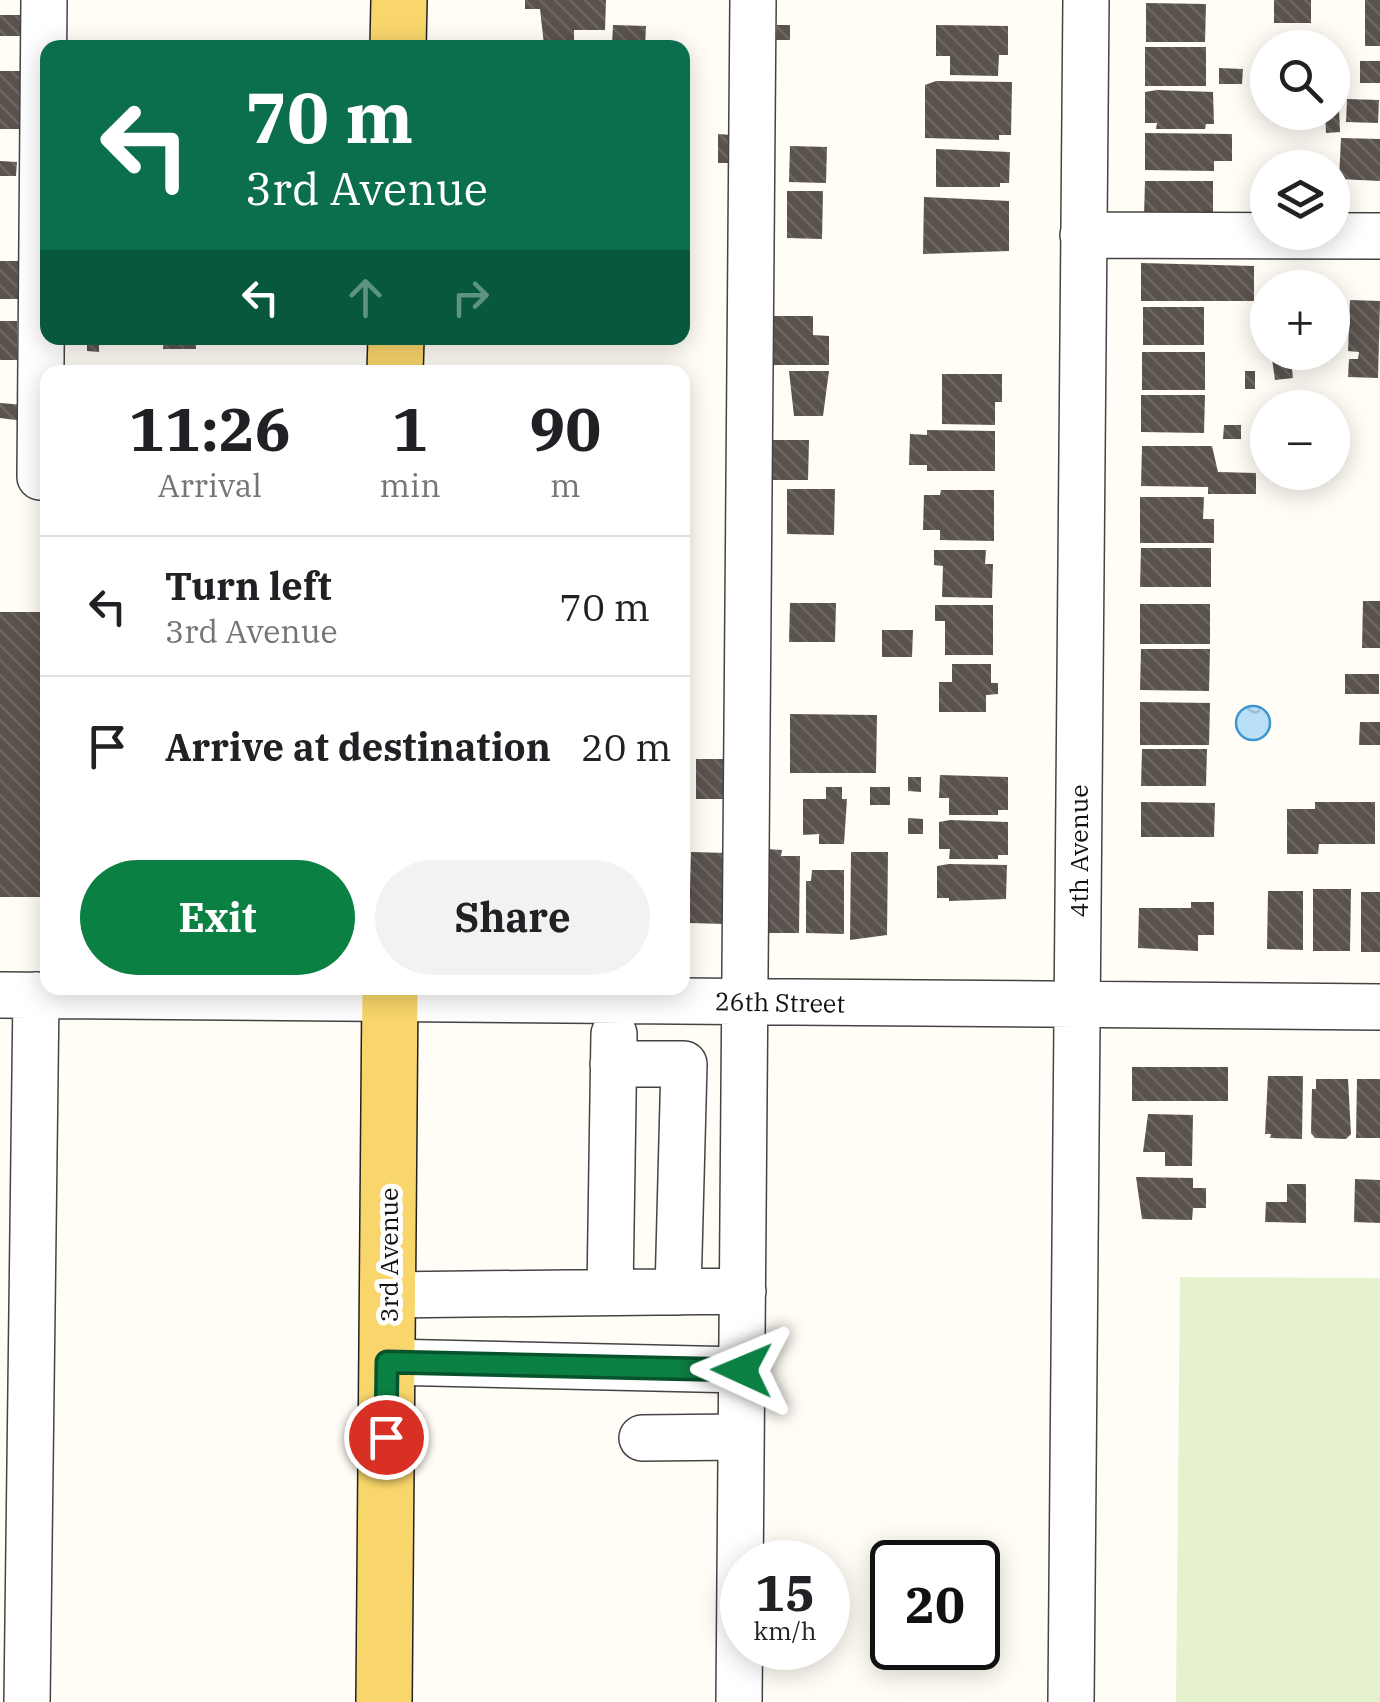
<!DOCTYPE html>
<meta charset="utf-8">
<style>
:root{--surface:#fff;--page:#f2f2f2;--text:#202124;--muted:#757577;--line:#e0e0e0;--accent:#0b8043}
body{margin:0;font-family:"IBM Plex Serif",serif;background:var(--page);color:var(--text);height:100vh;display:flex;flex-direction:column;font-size:38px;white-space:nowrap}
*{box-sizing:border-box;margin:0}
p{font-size:32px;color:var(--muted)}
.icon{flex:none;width:55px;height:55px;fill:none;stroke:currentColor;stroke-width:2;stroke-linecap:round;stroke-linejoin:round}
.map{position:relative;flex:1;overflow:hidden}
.drawer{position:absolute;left:40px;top:365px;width:650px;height:630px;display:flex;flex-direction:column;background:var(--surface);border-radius:20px;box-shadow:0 5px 25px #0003}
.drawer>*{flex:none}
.top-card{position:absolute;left:40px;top:40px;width:650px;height:305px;border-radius:20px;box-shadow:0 5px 25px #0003;background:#0b6e4f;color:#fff;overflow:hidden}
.buttons{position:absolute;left:1250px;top:30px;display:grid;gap:20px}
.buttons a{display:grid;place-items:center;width:100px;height:100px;border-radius:50%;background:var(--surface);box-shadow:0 5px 25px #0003;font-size:50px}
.speed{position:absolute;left:720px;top:1540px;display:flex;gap:20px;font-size:50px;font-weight:700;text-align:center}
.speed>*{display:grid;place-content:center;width:130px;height:130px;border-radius:50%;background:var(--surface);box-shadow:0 5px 25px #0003;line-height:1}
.speed small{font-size:25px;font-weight:400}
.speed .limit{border:5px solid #111;border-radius:15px;background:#fff;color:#111}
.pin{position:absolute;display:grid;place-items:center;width:85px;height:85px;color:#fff;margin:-42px;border:5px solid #fff;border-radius:50%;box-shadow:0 2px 10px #0007}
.me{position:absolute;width:110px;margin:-55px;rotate:271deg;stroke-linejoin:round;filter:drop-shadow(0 0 8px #0008)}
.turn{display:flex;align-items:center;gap:35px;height:210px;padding:0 40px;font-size:45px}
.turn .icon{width:130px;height:130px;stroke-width:2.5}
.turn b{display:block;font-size:70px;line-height:85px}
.lanes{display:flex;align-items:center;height:95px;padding:0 40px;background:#0003;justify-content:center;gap:50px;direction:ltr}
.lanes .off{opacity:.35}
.eta{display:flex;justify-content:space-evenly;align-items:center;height:170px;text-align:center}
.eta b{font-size:60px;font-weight:700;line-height:70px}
.button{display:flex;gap:20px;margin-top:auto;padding:20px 40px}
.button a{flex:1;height:115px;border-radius:60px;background:var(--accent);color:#fff;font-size:40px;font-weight:700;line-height:115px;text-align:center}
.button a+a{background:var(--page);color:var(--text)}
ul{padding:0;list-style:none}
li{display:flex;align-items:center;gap:30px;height:140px;padding:0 40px;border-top:2px solid var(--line)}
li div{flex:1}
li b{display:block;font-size:38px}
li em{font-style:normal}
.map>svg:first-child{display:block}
.pitch{fill:#e6f2cf}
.water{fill:url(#water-ripples);stroke:#3f96cf;stroke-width:2.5}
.building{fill:url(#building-back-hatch)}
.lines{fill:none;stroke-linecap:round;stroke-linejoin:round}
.minor-casing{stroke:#444;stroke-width:48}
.major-casing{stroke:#222;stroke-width:58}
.minor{stroke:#fff;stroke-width:45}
.major{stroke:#f9d66b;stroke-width:55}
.route-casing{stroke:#07532c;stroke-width:25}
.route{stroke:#0b8043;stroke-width:18}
.labels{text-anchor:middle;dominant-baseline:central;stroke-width:10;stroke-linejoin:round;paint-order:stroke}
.street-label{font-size:25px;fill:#111;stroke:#fff}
</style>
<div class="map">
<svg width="1380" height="1702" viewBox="0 0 1380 1702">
<defs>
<pattern id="water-ripples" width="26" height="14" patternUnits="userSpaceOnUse" patternTransform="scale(2.5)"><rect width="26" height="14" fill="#b9e0f7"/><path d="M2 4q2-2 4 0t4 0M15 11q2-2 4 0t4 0" fill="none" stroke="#9ebfd3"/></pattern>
<pattern id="building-back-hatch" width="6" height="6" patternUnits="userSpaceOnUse" patternTransform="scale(2.5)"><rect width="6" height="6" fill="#5a524d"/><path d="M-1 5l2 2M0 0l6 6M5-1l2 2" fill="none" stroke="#6d6662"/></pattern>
</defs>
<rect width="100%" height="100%" fill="#fffdf5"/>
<path class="pitch" d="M1180 1277 1380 1278V1702H1176Z"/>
<path class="water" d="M1236 723a17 17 0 1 1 34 0a17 17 0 1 1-34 0Z"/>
<path class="building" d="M525 0H606L605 30H574V45H544L540 9H525Z
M1274 0H1311V23H1274Z
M1365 0H1380V46H1365Z
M1146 3 1206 4 1205 42H1146Z
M0 15H21V36H0Z
M613 25 646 26 645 46 612 45Z
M777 25H790V40H776Z
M936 25 1008 26V55H999L998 76 950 75V56H936Z
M1145 47H1206V86H1145Z
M1360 61H1380V83H1360Z
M1219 68 1243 69 1242 84H1219Z
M0 71H24L28 129H0Z
M936 81 1012 82 1011 135H999V140L925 138V85Z
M1157 90 1213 92 1214 124H1206L1205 129H1156L1157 123H1145V92Z
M1347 99 1379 100 1378 123 1346 122Z
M1339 108 1340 132 1326 133 1325 112Z
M1145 133 1232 134V161H1214V171L1145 170Z
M718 134 731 135V163H718Z
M1341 138 1380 139V181L1339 179Z
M790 146 827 147 826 183 789 182Z
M936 149 1010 152 1009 183H1000V187H936Z
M0 161 17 162 16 176H0Z
M1145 181H1213V216H1144Z
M787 191H823L822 239 787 238Z
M924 197 1009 201V251L923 254Z
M0 261H22V299H0Z
M1141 263 1254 266V301H1141Z
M1350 300 1380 301 1378 378 1348 377 1349 359H1358L1359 352 1348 351Z
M1143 307H1204V345H1143Z
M772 316H813V335L829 336V365H772Z
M0 321H17V360H0Z
M87 338H99V352L87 351Z
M164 338H196V349H163Z
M1142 352H1205V390H1142Z
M1271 352H1290L1293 378 1275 380Z
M789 371H829L823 416H794Z
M1245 371H1255V389H1245Z
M942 374H1002V402H995V425L942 424Z
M1141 395H1205L1204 433 1141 432Z
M0 403 25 405 24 421 0 418Z
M1224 425H1241V439H1223Z
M927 430 995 431V471H927V465H909L910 434 927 435Z
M772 440H809L808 480H771Z
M1142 446H1212L1218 472 1256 473V494H1208V487L1141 486Z
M787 489H835L834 535 787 534Z
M941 490H994V541L940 540V530H923L924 495H940Z
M1140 497H1204L1203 519H1214V543H1140Z
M1141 548H1211V587H1140Z
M934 550H986L985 564H993L992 598 942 597 943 566 934 565Z
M1363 601H1380V648H1362Z
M790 603H836L835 642H789Z
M1140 604H1210V644H1140Z
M935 605H993V655H945V621H935Z
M0 612H48V897H0Z
M882 630H913L912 657H882Z
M1141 649H1210L1209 691 1140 690Z
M952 664H991V683H998V694L986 695V712H939V682H952Z
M1345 674H1379V694H1345Z
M1140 702 1210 703 1209 745H1140Z
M790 714 877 715 876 773H790Z
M1360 722H1380V745H1359Z
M1142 749H1207L1206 786H1141Z
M696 759H735L734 799H696Z
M940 775 1008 777V810H998V815H949V798H939Z
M908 777H921V792L908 791Z
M826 787H842V799H847L844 844H819V834L803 835V799H826Z
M870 787H890V805H870Z
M1141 802 1215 803 1214 837H1141Z
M1315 802H1375V844H1319L1318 854H1287V809H1315Z
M908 818 923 819V834H908Z
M950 820 1008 822V855H998V859H949L950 849H939V822Z
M767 849 782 850 781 856H800L799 933H759Z
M691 852 728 853 726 924 689 923Z
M851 852H888L887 935 850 940Z
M949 864 1007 865 1006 899 949 901V898H937V866Z
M812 870H844V934L806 933V881H811Z
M1313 889H1351L1350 951H1313Z
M1268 891H1303V950L1267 949Z
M1361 892H1380V952H1361Z
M1191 902H1214V935H1198V951L1138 948 1139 908H1191Z
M1132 1067H1228V1101H1132Z
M1268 1076H1303L1302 1139 1270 1138 1271 1134H1265Z
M1316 1079H1348L1351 1134 1346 1139 1315 1138 1311 1133 1312 1089H1316Z
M1357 1079H1380V1138H1356Z
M1148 1114 1193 1115 1192 1166H1165V1152H1143Z
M1136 1177 1193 1178V1188H1206V1208H1193L1192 1220 1142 1219Z
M1355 1179 1380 1180V1223L1354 1222Z
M1287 1184H1306V1223L1265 1222 1266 1202H1287Z"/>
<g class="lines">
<defs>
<path id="minor" d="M1083 235 1380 236
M40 477 44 0
M0 995 1380 1007
M613 1064H684L678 1292
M610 1292 614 1034
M387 1295 743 1291
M387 1362 742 1370
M642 1438 740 1437
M27 1702 36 995
M739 1702 753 0
M1071 1702 1086 0"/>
<path id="major" d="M398 48 399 0
M395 372 396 338
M384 1702 390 988"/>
</defs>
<use href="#minor" class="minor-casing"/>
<use href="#major" class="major-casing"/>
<use href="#minor" class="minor"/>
<use href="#major" class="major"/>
</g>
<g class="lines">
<defs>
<path id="route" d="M386 1437 387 1362 742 1370"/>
</defs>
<use href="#route" class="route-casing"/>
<use href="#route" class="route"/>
</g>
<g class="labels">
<g class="street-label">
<text transform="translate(1078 851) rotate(-90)">4th Avenue</text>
<text transform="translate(780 1002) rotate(1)">26th Street</text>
<text transform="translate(388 1255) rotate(-90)">3rd Avenue</text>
</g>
</g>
</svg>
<div class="buttons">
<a><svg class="icon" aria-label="search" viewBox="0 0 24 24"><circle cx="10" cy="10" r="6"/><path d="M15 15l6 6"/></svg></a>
<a><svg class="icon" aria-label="layers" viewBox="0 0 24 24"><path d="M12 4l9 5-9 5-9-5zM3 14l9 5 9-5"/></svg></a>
<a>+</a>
<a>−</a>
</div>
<div class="speed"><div>15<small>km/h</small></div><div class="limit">20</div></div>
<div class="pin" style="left:386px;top:1437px;background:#d93025"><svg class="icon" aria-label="arrive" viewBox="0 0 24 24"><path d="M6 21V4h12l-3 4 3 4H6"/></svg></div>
<svg class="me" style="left:742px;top:1370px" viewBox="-20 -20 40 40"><path d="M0-17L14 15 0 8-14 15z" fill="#0b8043" stroke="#fff" stroke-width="4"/></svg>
<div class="top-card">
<div class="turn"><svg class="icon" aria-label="left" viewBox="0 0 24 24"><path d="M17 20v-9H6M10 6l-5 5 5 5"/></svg><div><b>70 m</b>3rd Avenue</div></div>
<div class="lanes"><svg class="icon" aria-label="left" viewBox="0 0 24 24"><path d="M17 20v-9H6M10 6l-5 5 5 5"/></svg><svg class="icon off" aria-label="ahead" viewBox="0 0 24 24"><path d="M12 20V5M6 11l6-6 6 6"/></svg><svg class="icon off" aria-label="right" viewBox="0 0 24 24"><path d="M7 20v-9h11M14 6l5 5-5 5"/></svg></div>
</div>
<section class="drawer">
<div class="eta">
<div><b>11:26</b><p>Arrival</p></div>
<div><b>1</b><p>min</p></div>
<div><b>90</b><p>m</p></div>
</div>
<ul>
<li><svg class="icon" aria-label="left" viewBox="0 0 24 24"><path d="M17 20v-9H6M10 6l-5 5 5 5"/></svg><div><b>Turn left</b><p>3rd Avenue</p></div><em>70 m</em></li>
<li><svg class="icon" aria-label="arrive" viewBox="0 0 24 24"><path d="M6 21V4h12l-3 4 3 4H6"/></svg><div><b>Arrive at destination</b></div><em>20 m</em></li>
</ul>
<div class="button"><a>Exit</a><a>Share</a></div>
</section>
</div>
